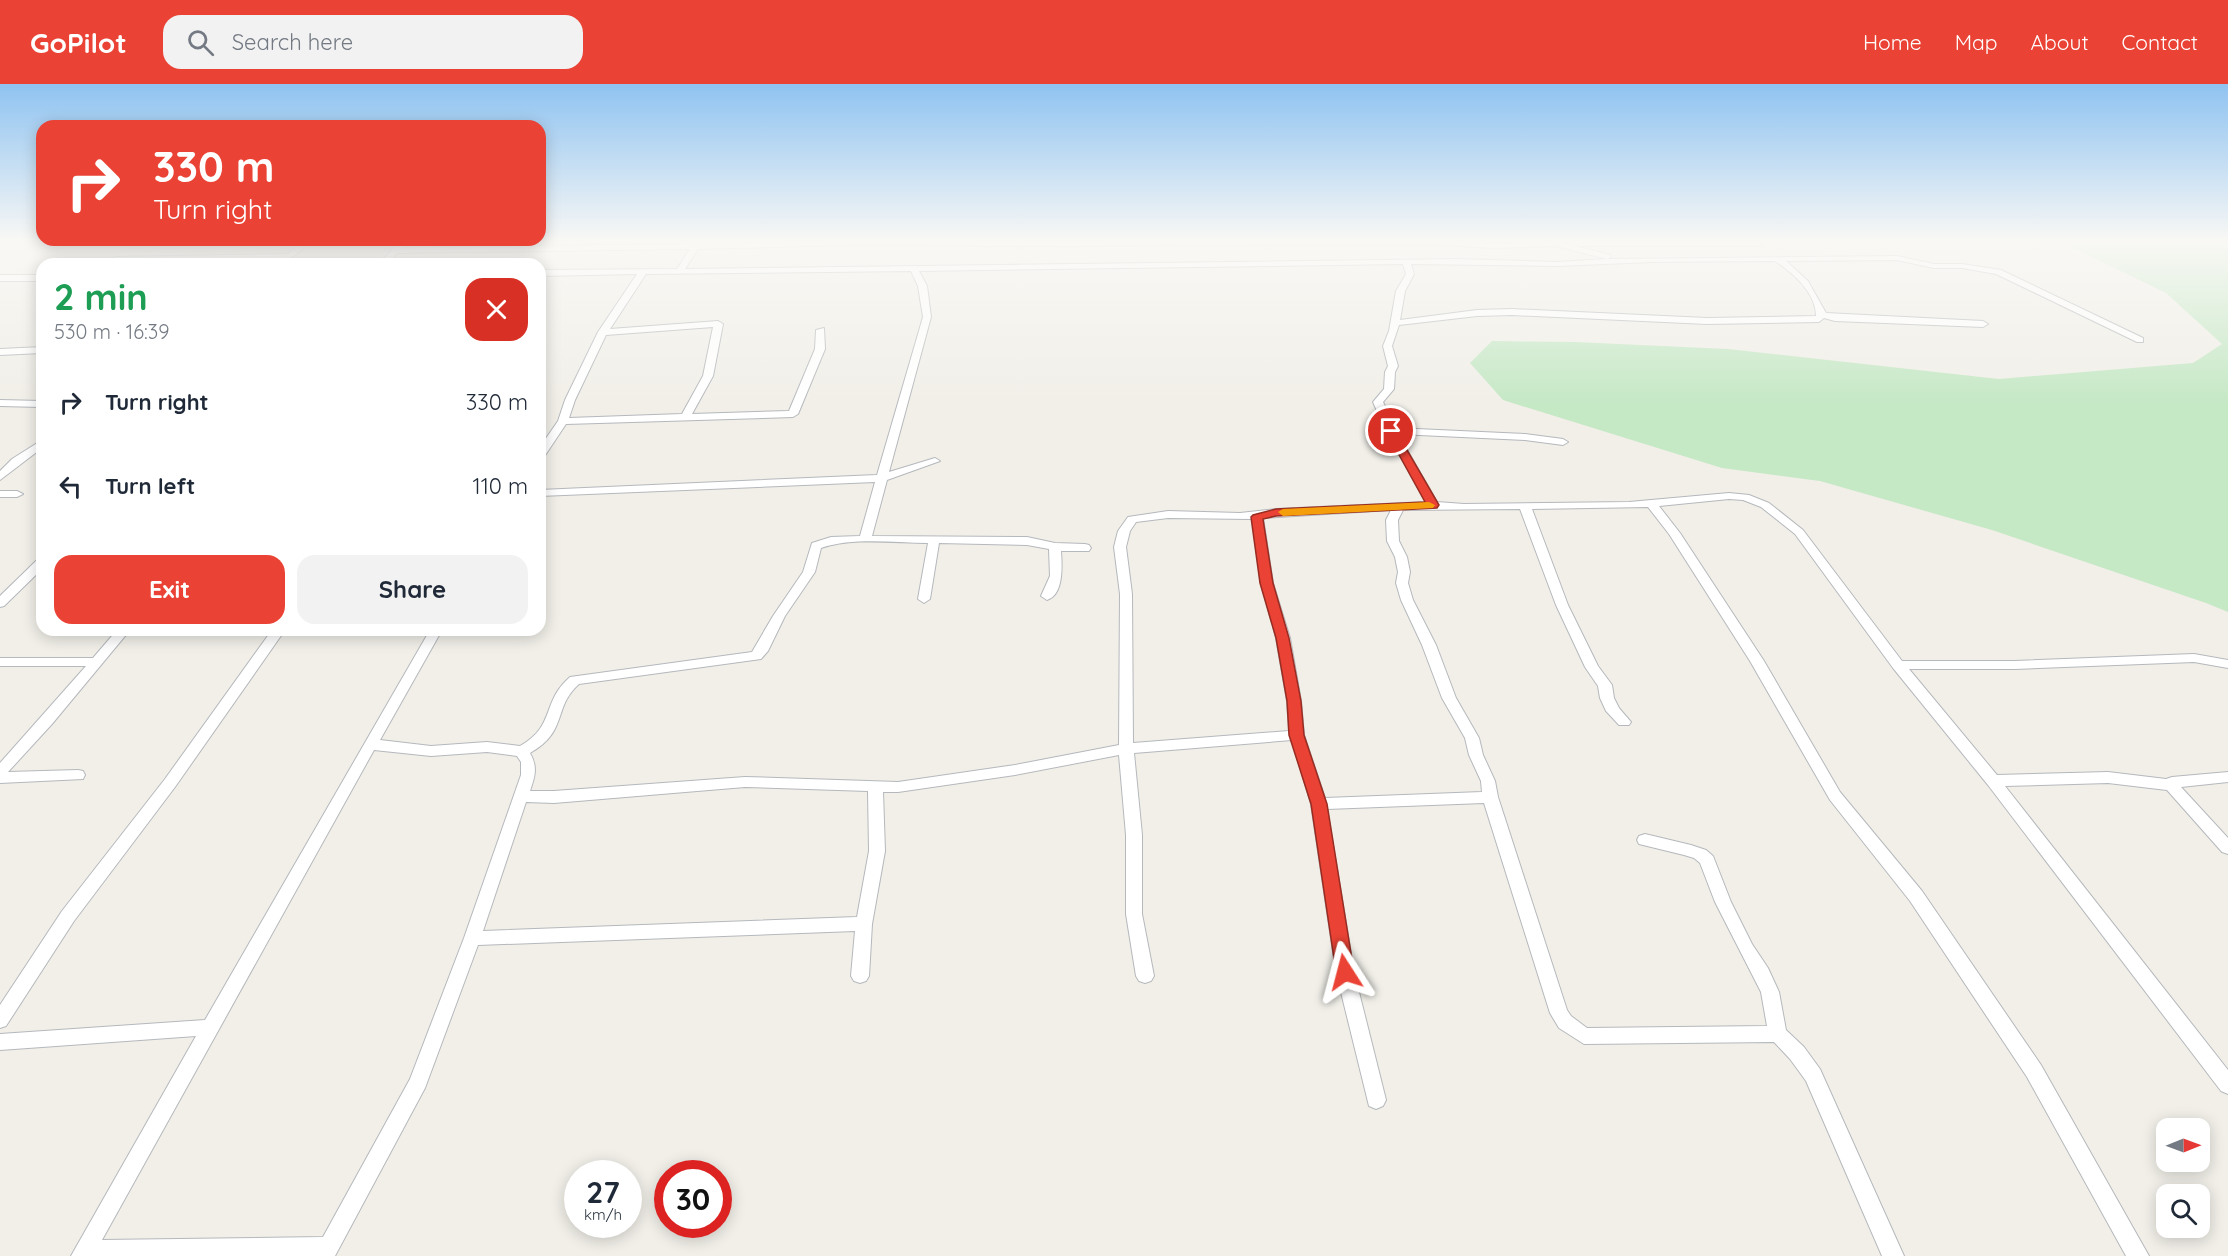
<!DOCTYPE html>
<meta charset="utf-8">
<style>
:root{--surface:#fff;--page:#f2f2f3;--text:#1f2937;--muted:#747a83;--accent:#ea4335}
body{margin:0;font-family:Quicksand,sans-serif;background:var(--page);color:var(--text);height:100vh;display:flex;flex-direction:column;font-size:22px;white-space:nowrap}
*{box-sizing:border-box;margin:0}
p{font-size:20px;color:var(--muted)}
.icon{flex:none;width:33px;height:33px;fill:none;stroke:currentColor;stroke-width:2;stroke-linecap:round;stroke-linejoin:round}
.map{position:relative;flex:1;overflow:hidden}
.drawer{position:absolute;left:36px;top:174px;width:510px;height:378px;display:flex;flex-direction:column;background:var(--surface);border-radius:18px;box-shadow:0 3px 15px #0003}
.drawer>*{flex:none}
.banner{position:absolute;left:36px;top:36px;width:510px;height:126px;border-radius:18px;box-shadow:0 3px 15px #0003;background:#ea4335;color:#fff;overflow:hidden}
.needle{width:39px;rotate:89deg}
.tools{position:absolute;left:2156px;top:1034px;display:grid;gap:12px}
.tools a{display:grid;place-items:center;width:54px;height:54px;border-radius:12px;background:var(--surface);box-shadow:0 3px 15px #0003;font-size:30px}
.speed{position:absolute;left:564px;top:1076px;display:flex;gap:12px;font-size:30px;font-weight:700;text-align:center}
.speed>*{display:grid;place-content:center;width:78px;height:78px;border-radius:50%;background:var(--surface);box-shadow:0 3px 15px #0003;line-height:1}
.speed small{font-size:15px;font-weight:400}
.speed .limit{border:9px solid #d22;background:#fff;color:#111}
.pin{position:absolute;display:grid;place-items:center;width:51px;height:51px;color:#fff;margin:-26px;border:3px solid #fff;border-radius:50%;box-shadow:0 2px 6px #0007}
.me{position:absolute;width:66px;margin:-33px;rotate:351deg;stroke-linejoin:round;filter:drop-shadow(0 0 4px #0008)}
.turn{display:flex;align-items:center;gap:21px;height:126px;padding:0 18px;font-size:27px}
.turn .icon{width:78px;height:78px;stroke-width:2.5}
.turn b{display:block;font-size:42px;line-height:51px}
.round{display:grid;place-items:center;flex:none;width:63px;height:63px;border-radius:18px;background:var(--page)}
.headline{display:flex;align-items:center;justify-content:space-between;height:102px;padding:0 18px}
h1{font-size:36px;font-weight:800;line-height:45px;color:#1e9e55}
.primary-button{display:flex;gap:12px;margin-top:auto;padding:12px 18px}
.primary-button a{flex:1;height:69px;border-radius:18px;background:var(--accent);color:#fff;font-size:24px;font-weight:800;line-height:69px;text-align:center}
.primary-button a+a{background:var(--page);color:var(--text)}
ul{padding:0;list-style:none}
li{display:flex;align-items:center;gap:18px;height:84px;padding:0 18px}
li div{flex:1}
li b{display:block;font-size:22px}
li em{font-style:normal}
header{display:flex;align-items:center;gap:36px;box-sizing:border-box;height:84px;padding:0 30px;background:var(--accent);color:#fff}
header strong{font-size:28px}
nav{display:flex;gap:33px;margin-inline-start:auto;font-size:21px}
.search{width:420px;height:54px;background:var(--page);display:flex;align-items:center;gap:15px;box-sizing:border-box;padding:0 21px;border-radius:18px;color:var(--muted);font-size:22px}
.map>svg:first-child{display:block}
.green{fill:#c5e8c5}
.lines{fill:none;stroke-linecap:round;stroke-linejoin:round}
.minor-casing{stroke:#b5b8bc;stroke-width:2}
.minor{fill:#fff;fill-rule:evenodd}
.route{fill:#ea4335;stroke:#982c22;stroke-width:1.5}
.slow{fill:#f59e0b}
</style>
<header>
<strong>GoPilot</strong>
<div class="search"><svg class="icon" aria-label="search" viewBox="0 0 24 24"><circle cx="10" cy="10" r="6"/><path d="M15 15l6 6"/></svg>Search here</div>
<nav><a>Home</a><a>Map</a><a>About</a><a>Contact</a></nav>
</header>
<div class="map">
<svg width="2228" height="1172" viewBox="0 0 2228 1172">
<rect width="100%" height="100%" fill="#f1efe8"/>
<path class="green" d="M2057 156H2228V528L2206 519 1992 446 1820 397 1722 384 1503 316 1470 279 1492 257 1575 258 1728 265 1999 295 2193 279 2222 260 2166 209Z"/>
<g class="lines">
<defs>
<path id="minor" d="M306 156H315L284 179 280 177 282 175 116 177 112 175 116 173 288 170Z
M401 156H409L402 164 693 160 696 156H702L701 160 857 156 1000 158 1433 156 1494 160 1556 158 1571 161V158H1759L1763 160 1762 162H1575L1610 171 1611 173 1607 175 1897 172 1934 180H1962L2001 186 2143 254V258H2137L1996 190 1962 184H1934L1897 176 1786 177 1808 197 1826 229 1983 237 1988 240 1983 243 1835 237 1824 234 1819 238 1707 240 1512 231 1477 232 1399 241 1392 262 1398 282 1395 288 1394 305 1383 318 1395 344 1525 350 1563 355 1568 358 1563 361 1525 356 1398 350 1437 418 1464 420 1629 418 1729 409 1749 411 1769 419 1803 446 1902 577H2015L2194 570 2228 576V584L2194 578 2015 585H1909L1997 691 2108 688 2166 695 2172 693 2228 688V698L2181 703 2228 754V770L2222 768 2167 706 2108 699 2005 702 2228 986V1010L2221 1007 1988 701 1893 584 1795 450 1761 423 1743 416 1729 415 1659 422 1680 449 1764 577 1840 708 1922 807 2041 981 2149 1172H2126L2027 993 1910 817 1830 716 1750 577 1669 450 1648 423 1532 425 1568 521 1598 582 1612 601 1614 614 1619 624 1631 638 1629 641H1619L1606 627 1600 614 1598 602 1585 583 1556 521 1520 425 1403 426 1398 436 1399 457 1407 473 1410 488 1408 499 1413 516 1436 561 1456 614 1479 654 1483 671 1495 697 1498 713 1567 926 1571 932 1587 944 1767 942 1761 908 1715 818 1700 779 1694 774 1684 771 1639 760 1637 756 1639 752 1645 750 1691 761 1706 766 1713 772 1731 818 1752 860 1768 884 1779 908 1786 946 1804 963 1820 985 1904 1172H1882L1806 997 1790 975 1774 958 1584 960 1559 944 1550 929 1484 719 1327 725 1354 888 1386 1016 1383 1022 1376 1025 1369 1022 1336 888 1311 720 1292 656 1134 669 1142 751V830L1154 892 1151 897 1145 899 1139 897 1136 892 1126 830V751L1119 671 1015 691 898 708H883L885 767 872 840 869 892 866 897 860 899 854 897 851 892 855 847 478 861 425 1004 335 1172H71L196 952 0 966V950L205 936 430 546H442L380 656 431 662 487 658 520 662C556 642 541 618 570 593L752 568 773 532 803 488 812 459 831 453 860 452 875 398 540 412V406L877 391 923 233 918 202 911 187 646 190 610 245 718 237 723 240 713 292 692 330 789 327 815 265 816 246 824 244 825 265 798 330 793 333 566 340 544 373 540 374V363L558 337 565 316 598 248 637 190 540 192V186L677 185 690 165 397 169 388 180H379ZM880 160 1000 162 1428 160 1494 164 1556 162 1607 175 1557 178 1455 175 685 185 698 165ZM1775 177C1793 189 1816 209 1816 232L1707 234 1512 225 1477 226 1400 236 1405 207 1414 190 1411 180 1557 182 1652 178ZM1403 180 1406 190 1396 207 1389 247 1383 262 1388 282 1385 288 1384 305 1373 318 1386 347 1426 418 1276 425 1240 429 1168 427 1128 433 1118 447 1114 463 1120 510 1119 661 1015 681 898 698 745 693 554 707H530C535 692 538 683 530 669 569 647 552 624 579 600L761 575 768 567 785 532 815 488 821 464C854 453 894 459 928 459L918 515 924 519 930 515 939 459 1027 461 1049 465 1050 492 1041 512 1047 516C1064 511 1062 481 1061 467H1089L1091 464 1089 461 1085 460 1055 459 1027 453 872 452 887 396 940 377 935 374 889 388 931 233 927 202 919 187ZM713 243 703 292 682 330 569 334 575 316 606 251ZM1391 426 1386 436 1387 457 1395 473 1398 488 1396 499 1401 516 1422 561 1442 614 1465 654 1469 671 1481 697 1482 708 1325 714 1304 651 1301 617 1290 554 1273 499 1263 434ZM1168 434 1252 435 1261 499 1276 554 1287 617 1289 647 1133 659 1132 510 1126 463 1130 447 1136 438ZM374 666 431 672 487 668 517 672 521 678V691L464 854 410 995 323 1153 102 1156ZM745 703 868 707 869 767 857 833 483 847 526 718 554 719Z
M0 191H42V197H0Z
M42 263V269L0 271V265Z
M0 316 42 317V323L0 322Z
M42 356V364L0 396V387L12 375Z
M0 407H17L23 410 17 413H0Z
M42 474V485L4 522 0 523V512L38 475Z
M117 546H130L52 640 8 688 78 686 83 687 85 691 83 695 0 699V679L86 582H0V574H93Z
M272 546H285L175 703 74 837 6 942 0 944V921L62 827 165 695Z"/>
</defs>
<use href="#minor" class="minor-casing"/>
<use href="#minor" class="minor"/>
</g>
<linearGradient id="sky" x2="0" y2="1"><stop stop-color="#8fc3f1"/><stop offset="0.49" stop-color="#f9f8f5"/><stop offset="1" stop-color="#f9f8f5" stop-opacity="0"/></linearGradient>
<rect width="2228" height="320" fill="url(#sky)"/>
<path class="route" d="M1391 344 1396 347 1439 421 1437 424 1276 432 1263 435 1273 499 1289 554 1301 617 1304 651 1327 720 1354 888 1351 894 1345 896 1339 894 1336 888 1311 720 1289 651 1287 617 1276 554 1260 499 1251 433 1253 431 1276 425 1425 418 1386 347Z"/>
<path class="slow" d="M1429 418 1435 421 1433 424 1283 432 1278 428 1283 425Z"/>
</svg>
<div class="tools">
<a><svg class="needle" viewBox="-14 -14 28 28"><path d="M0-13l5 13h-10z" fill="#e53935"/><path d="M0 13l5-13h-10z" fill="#747a83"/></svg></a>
<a><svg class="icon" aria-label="search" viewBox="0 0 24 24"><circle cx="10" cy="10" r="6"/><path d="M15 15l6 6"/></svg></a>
</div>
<div class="speed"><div>27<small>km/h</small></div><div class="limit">30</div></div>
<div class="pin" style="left:1391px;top:347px;background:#d93025"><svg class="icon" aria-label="arrive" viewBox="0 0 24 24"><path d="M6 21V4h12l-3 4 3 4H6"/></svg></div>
<svg class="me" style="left:1345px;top:888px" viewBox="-20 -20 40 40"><path d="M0-17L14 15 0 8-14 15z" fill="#ea4335" stroke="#fff" stroke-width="4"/></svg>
<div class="banner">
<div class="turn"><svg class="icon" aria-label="right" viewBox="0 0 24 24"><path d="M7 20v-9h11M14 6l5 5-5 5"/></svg><div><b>330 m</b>Turn right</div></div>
</div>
<section class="drawer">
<div class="headline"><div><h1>2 min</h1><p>530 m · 16:39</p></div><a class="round" style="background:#d93025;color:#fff"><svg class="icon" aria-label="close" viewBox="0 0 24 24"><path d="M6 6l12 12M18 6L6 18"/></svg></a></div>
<ul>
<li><svg class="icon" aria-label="right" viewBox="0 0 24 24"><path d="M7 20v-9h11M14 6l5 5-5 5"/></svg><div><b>Turn right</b></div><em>330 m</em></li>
<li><svg class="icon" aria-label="left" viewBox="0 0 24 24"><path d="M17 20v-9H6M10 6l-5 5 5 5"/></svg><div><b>Turn left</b></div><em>110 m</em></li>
</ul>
<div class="primary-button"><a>Exit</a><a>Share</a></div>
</section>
</div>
